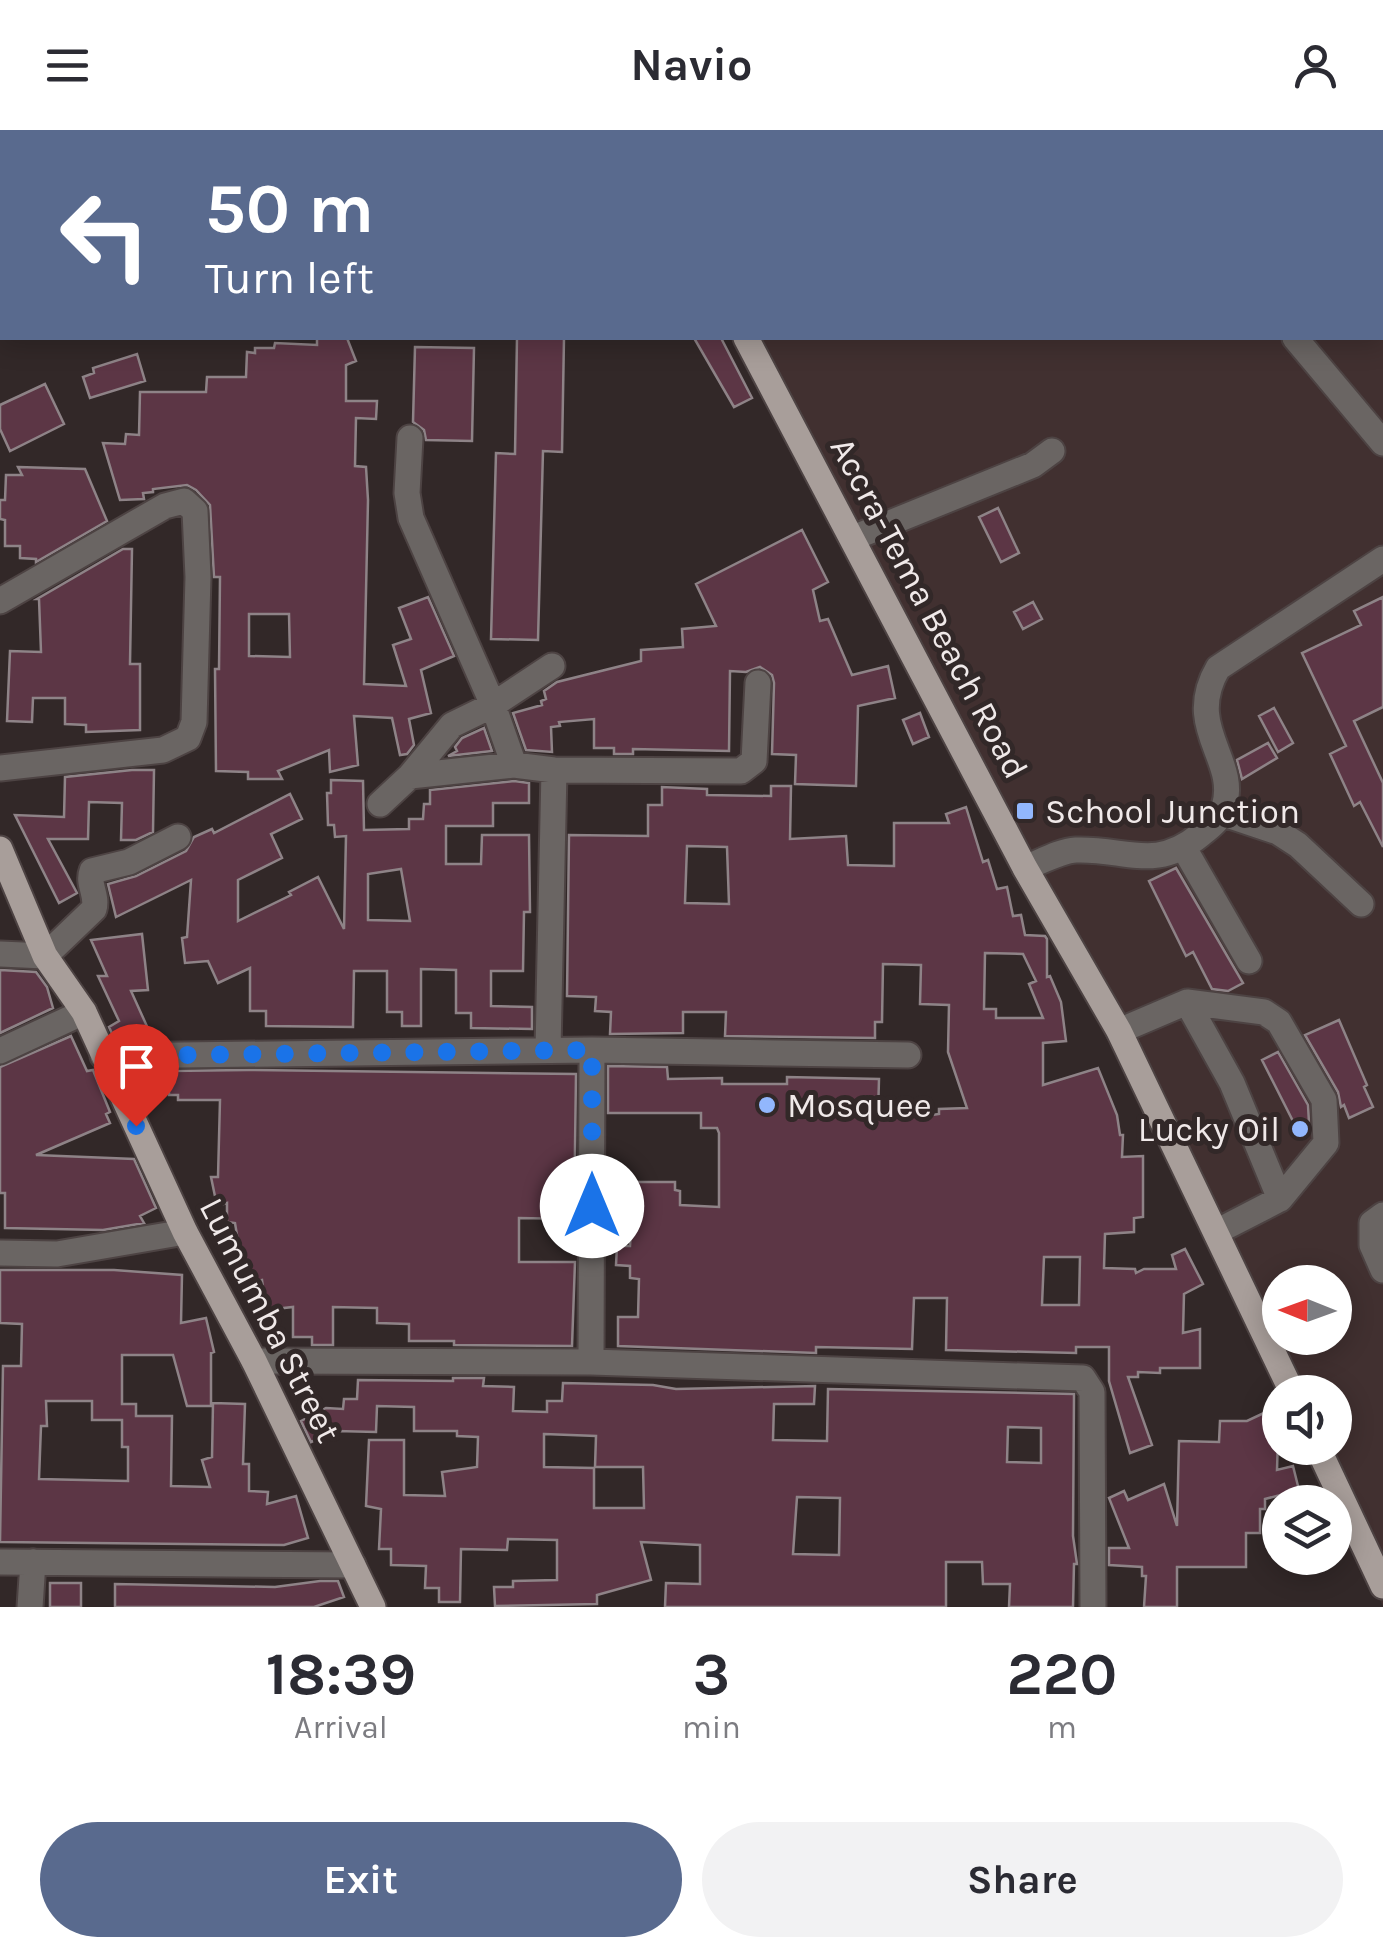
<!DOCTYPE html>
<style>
:root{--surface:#fff;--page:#f2f2f3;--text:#2b2b33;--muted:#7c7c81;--accent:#596a8e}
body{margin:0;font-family:Karla,sans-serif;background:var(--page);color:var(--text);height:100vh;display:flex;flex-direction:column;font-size:38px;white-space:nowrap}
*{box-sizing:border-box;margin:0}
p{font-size:32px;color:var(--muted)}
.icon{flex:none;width:55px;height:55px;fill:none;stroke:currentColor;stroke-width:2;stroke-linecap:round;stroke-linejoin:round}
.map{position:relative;height:1477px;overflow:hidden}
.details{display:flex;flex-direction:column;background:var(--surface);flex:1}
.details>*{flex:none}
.guide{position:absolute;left:0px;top:0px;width:1385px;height:210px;box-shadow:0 5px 25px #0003;background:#596a8e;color:#fff;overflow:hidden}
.needle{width:65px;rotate:271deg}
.fabs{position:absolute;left:1262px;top:1135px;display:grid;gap:20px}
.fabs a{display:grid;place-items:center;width:90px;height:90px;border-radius:50%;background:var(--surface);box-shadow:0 5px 25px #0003;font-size:50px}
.pin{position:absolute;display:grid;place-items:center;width:85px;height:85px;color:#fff;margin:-102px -42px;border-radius:50% 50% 50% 0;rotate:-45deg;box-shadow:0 0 10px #0007}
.pin .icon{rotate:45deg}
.me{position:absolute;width:110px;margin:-55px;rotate:0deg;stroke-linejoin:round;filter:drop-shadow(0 0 8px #0008)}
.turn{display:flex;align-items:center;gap:35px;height:210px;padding:0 40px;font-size:45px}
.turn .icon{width:130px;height:130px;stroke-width:2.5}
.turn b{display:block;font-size:70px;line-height:85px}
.eta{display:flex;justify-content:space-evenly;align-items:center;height:170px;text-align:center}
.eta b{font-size:60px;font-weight:700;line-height:70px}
.action{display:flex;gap:20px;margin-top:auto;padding:20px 40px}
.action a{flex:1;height:115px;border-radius:60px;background:var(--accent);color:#fff;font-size:40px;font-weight:700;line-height:115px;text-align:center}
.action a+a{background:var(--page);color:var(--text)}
header{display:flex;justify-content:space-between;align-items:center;height:130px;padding:0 40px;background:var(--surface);font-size:45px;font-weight:700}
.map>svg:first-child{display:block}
.built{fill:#413030;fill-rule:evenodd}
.building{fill:#5c3645;stroke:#8e8387;stroke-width:2.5;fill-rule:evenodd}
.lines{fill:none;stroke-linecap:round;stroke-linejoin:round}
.minor-casing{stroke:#4d4343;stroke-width:29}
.major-casing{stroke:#4d4343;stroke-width:29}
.minor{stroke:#6a6563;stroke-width:25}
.major{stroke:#a89e9a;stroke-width:25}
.route{stroke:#1a73e8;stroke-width:18;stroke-dasharray:0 32.4}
.poi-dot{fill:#92b7fd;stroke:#322828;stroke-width:4}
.labels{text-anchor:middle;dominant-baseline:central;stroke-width:10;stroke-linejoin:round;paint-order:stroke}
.street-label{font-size:35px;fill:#f0e9e9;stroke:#322828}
.poi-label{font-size:35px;fill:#f0e9e9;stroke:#322828;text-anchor:start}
</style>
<header><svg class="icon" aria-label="menu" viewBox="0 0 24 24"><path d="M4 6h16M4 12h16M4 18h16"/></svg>Navio<svg class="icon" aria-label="person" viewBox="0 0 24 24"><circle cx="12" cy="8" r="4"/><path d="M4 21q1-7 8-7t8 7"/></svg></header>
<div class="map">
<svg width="1383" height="1477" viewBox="0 0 1383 1477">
<rect width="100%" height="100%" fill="#322828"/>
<path class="built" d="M635 0H1383V1476L1308 1318H1335V1262H1282L1030 732 747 208H1382V2ZM1280 1152H1335V1208H1280Z"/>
<path class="building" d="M317 208H347L356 231 346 235V271H377L376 289 356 288 355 336 366 337 368 370 364 554 406 556 393 515 411 509 399 478 428 467 454 526 421 540 431 583 409 589 414 615 407 624 400 625 392 588 354 586 358 635 330 642 329 620 278 641 282 649H248V642L216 641 215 539H219L220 447H214L210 375 196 360 187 355 153 359V362L143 363 144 369 120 370 103 313 125 314 126 304 139 305 140 262H206L207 247H246L247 222 255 223V218H274L275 213 317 215ZM249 484H289L290 527 249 526Z
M517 208H564L562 322 543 321 538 510 491 509 496 323 515 324Z
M694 208H721L752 268 734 277Z
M415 217 474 218 472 311 426 310 424 300 413 292Z
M137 224 145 251 90 268 83 247 94 243 93 238Z
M45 254 64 294 10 321 0 299V275Z
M18 337 85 339 107 391 36 432V429L20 428V416H5V390L0 389V370H5L6 345H22Z
M998 378 1019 423 1001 432 979 387Z
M802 400 828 452 813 460 820 491 828 489 852 545 888 536 895 568 858 576 856 656 795 654 796 625 772 624 774 553 772 545 760 537 746 542 730 541 729 621 633 619V624H614V618H594V589L559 592 560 596 551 597 552 622 526 620 513 583 542 575 541 571 546 569 544 561 557 552 641 531V520L683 517 682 499 716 496 696 454Z
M123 419H132L130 534H140V600L86 602V595L65 594V568H33L32 592 7 591 10 521 41 522 39 469H37Z
M1383 467V577L1354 591 1383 653V717L1360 672 1354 676 1330 624 1346 616 1302 523 1361 495 1354 481Z
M1033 472 1042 489 1023 499 1014 482Z
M1274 578 1293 613 1278 622 1259 586Z
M920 583 929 607 913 614 903 590Z
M484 598 492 621 448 626 457 621 455 617 462 608Z
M1268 613 1277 628 1242 649 1237 630Z
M132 640H154L153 702 136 710H121L122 673 89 672 88 709H48L77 763 59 773 15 685 64 687 65 647Z
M331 650 363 651 364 700 409 699V689H423L424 674H430V660L514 651 529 653V673H493V696H446V734H481L482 705H529L530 782H524L523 841H491V876L532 877V899L471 898V883H456V840L421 839V896H402V882H387V841H354L353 897 266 896V881H250V838L218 853 208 831 185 833 182 808 187 807 191 750 116 787 108 754 136 746 186 721 194 707 212 699 214 703 290 664 302 689 271 704 282 728 238 750V791L291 765 289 762 318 747 344 799 346 706 335 707 334 695H328L327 663H331ZM401 739 410 791 368 790V744Z
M771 656H791L790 709 846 706 848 735 894 736V693H949L946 684 966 677 983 732 988 730 997 759 1007 757 1013 786 1021 785 1025 805 1045 806 1047 809V847L1050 846 1061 872 1066 911 1043 913V955L1098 938 1117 985 1120 1005H1123L1122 1027 1143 1026V1087L1134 1088V1102L1105 1104 1104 1138 1135 1139 1136 1143 1144 1139H1176L1172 1125 1185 1119 1203 1154 1184 1164 1183 1203 1200 1199V1238H1160V1243L1138 1242V1247H1128L1152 1315 1130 1323 1109 1251V1217H1076V1223L946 1220 947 1168H914L912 1219 816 1217V1223L618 1216V1187H638L639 1149 630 1148V1136L616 1135 617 1116H630L633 1074H628V1052H675V1060L680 1061V1075L719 1077V1003L717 998H701V983H608V936L667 937 668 949 722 948V954H787V947L879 949 878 986 932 985 939 984V979L967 978 948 922 949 875 920 874 921 835 883 834 882 892H875V908L725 906 726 882H683V903L610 904 611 882 595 881 596 867 567 866 569 705 648 706V675H662V657L707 659V665L771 666ZM687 716 727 717 729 774 685 773ZM985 823 1023 824 1036 851 1029 854 1043 888H996V879H984ZM1044 1127H1080L1079 1175H1042Z
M1176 738 1243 853 1228 861 1212 859 1193 822 1186 826 1149 751Z
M142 804 148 860 131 861 150 903 136 909H130L128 904 115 910 109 897 119 891 98 846H107L91 810Z
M0 840 36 842 47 857 53 878 0 903Z
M1339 890 1367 955 1364 957 1373 977 1349 988 1344 975 1341 977 1338 962 1305 905Z
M71 906 87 941 93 940 110 982 106 984 110 993 36 1025 134 1029 156 1078 140 1086 144 1093 103 1100 5 1098V1063H0V937Z
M1278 922 1308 975 1309 993 1297 999 1262 930Z
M248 940 576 944 574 1089 519 1088V1132H575L572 1216 454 1215V1211H409V1194L377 1193V1178L333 1177V1215H312V1207H293V1177L266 1180 262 1150 245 1154 235 1093 227 1092V1073L217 1076 211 1047H218L220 970H178V965H169V941Z
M0 1140H114L182 1145 181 1193 206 1188 214 1222 211 1223V1276H187L173 1225H122V1274H136V1286H172L171 1356 210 1357 202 1330 212 1327 213 1273 245 1274 243 1334H249V1361L268 1362 267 1374 296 1366 308 1408 284 1415 0 1412 3 1236H21L22 1194 0 1193ZM46 1271H92V1290H122V1317H128V1351L39 1349 41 1296H47Z
M453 1248H484L483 1256 514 1257 513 1281 547 1282V1271H562L563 1253 653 1255 676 1259 815 1256 814 1274H774L773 1310 827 1311 828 1259 1074 1264 1073 1406 1077 1434H1074L1073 1477H1009L1010 1454H983L982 1432H946V1477H665L666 1453 700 1454V1415L641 1412 651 1450 597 1465V1474L495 1476 494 1457H513V1451L557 1450V1410L508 1409 507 1420 461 1419 460 1472H439V1458H425L426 1436 391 1435V1419H379L381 1379 366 1376 369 1310H404V1365L445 1366 442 1342 477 1337 478 1307 457 1306V1301H414V1277L377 1276 376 1302 336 1301 311 1312 301 1291 326 1278 343 1279 344 1269H357L358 1250 453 1251ZM1008 1297 1041 1298V1333L1007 1332ZM544 1304 596 1306 595 1337H643L644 1378H594V1338L544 1337ZM797 1367 840 1368 839 1425 793 1424Z
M1266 1282 1278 1308 1277 1340 1293 1336 1299 1360 1265 1369V1379H1260V1403H1246V1437H1177V1477H1144L1146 1446H1142V1437L1109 1435V1418H1129L1109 1368 1124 1361 1128 1370 1164 1354 1177 1396 1179 1311 1219 1312 1220 1291H1247Z
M320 1451H338L344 1467 314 1477H115V1454L275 1457Z
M50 1453H81V1477H50Z"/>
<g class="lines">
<defs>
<path id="minor" d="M1128 0 1129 2
M0 15 1 0
M1295 208 1383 313
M410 308 407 363 411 388 493 575 514 635
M853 408 1033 335 1052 321
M0 471 165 376 184 371 195 381 198 447 194 592 188 608 163 620 0 638
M410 646 452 595 493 575 552 536
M380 674 410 646 514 635 554 640 741 641 754 631 758 553
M1221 683 1278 702 1298 715 1361 774
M1184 718 1249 831
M1025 738C1041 732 1059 721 1076 720 1125 718 1155 742 1200 705 1210 697 1220 690 1224 677 1239 629 1183 598 1218 538L1383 429
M0 824 45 826 94 779C98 765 87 754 92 741L129 732 178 707
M1187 872 1264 882 1279 892 1324 970 1326 1013 1280 1069
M1119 901 1187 872 1232 953 1280 1069 1218 1101
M548 920 554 640
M0 921 84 882
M103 926 592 920
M1383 1085 1372 1093V1115L1383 1140
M0 1123 57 1124 185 1102
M254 1231 591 1232 1083 1248 1092 1262 1093 1477
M591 1232 592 920 908 925
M0 1432 353 1435
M30 1477 33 1432"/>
<path id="major" d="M635 0 636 2
M746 208 1025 738 1119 901 1292 1262
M0 719 45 826 84 882 185 1102 254 1231 373 1477
M1318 1318 1383 1456"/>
</defs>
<use href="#minor" class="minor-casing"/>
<use href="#major" class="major-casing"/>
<use href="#minor" class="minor"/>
<use href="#major" class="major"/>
</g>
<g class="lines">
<path class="route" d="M136 996 103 926 592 920V1076"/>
</g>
<g class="poi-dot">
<rect x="1015" y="671" width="20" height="20" rx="5"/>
<circle cx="767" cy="975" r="10"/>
<circle cx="1300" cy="999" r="10"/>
</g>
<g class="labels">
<g class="street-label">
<text transform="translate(929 478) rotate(62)">Accra-Tema Beach Road</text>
<text transform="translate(270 1190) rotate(63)">Lumumba Street</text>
</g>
<g class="poi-label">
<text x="1045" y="681">School Junction</text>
<text x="787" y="975">Mosquee</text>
<text x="1280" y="999" text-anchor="end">Lucky Oil</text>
</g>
</g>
</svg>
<div class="fabs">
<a><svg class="needle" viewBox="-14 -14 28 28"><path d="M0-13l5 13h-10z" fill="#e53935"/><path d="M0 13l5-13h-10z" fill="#7c7c81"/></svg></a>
<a><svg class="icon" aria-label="sound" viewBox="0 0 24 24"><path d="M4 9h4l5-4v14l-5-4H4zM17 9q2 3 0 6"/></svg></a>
<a><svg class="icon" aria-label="layers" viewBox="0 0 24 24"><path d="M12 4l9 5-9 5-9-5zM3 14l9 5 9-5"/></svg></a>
</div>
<div class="pin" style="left:136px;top:996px;background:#d93025"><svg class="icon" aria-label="arrive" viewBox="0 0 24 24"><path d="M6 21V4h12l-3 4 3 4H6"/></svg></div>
<svg class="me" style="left:592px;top:1076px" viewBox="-20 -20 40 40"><circle r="19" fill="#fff"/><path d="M0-13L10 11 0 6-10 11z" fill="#1a73e8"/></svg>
<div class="guide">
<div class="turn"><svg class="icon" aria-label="left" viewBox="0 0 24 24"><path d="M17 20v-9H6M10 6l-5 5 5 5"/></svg><div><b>50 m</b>Turn left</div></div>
</div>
</div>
<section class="details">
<div class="eta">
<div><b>18:39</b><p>Arrival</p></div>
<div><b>3</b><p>min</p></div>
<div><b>220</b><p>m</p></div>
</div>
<div class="action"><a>Exit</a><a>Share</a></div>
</section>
